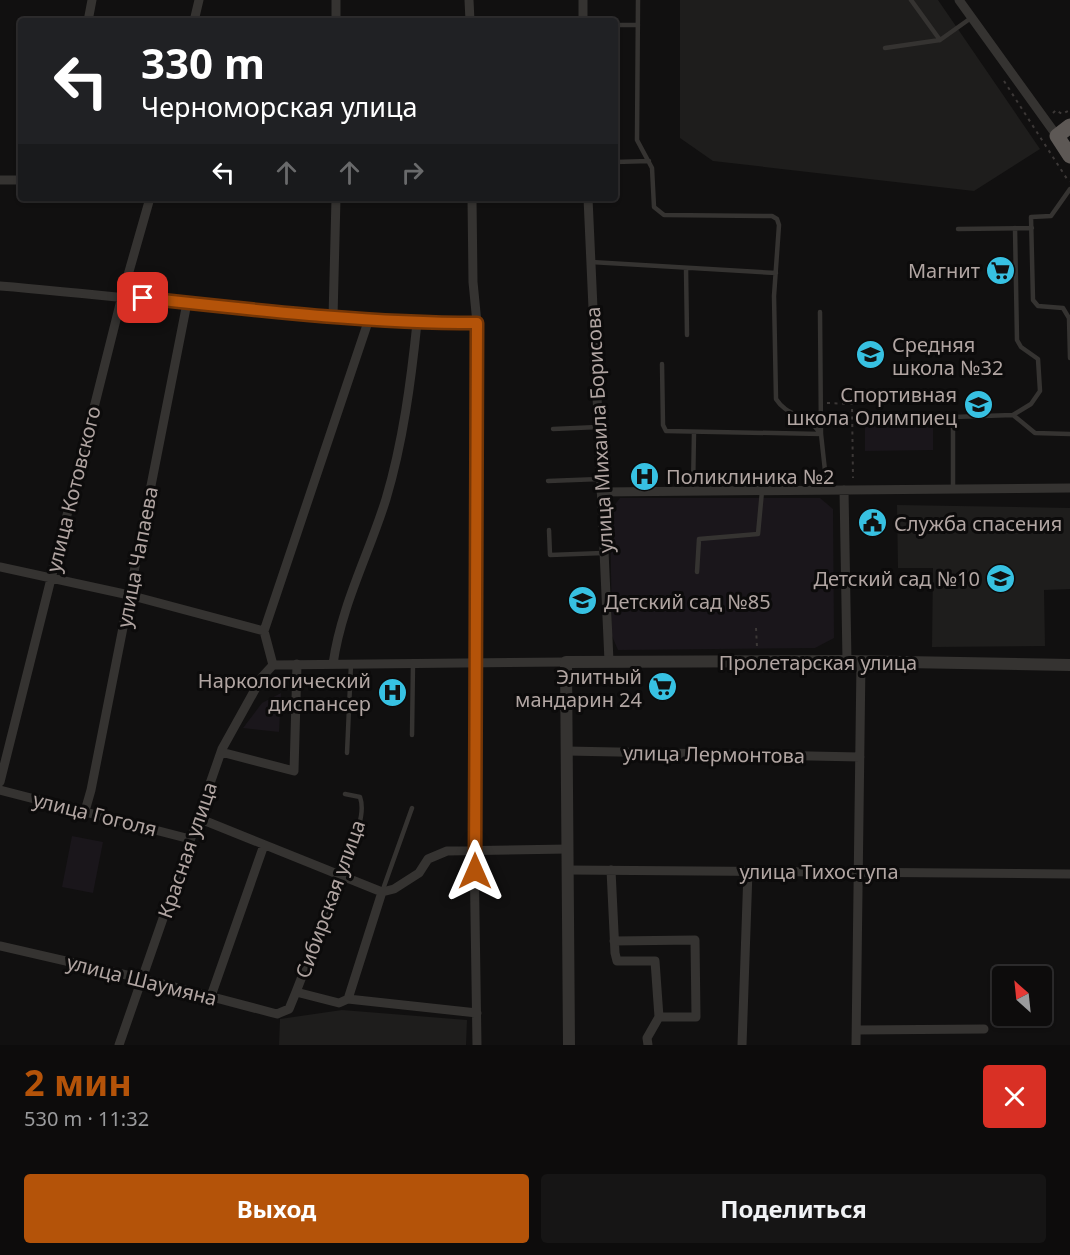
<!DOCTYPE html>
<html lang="ru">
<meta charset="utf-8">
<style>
:root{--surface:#0d0c0c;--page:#161515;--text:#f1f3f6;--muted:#9a9b9d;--line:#2d2c2d;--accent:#b45309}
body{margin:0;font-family:"Noto Sans",sans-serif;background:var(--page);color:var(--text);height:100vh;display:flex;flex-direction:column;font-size:22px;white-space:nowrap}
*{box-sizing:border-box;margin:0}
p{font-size:20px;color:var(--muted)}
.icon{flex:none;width:33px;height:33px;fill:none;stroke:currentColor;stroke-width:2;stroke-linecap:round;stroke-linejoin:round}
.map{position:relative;height:1045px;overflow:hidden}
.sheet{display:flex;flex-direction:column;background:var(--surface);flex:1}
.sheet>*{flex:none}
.guide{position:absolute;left:18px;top:18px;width:600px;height:183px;border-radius:6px;box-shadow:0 2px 4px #0004,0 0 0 2px var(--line);background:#202124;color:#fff;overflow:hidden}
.needle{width:39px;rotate:333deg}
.tools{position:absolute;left:992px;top:966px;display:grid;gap:12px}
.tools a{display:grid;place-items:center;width:60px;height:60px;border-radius:6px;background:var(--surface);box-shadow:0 2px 4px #0004,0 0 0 2px var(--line);font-size:30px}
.pin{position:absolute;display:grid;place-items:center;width:51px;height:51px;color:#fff;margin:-26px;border-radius:12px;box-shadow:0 3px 9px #0006}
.me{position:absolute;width:66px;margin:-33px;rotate:0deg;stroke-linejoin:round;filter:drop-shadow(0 0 4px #0008)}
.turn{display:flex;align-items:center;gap:21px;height:126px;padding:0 24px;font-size:27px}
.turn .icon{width:78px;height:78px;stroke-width:2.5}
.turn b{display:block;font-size:42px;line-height:51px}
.lanes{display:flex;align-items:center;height:57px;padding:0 24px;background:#0003;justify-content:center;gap:30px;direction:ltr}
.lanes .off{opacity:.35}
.round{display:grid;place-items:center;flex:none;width:63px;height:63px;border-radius:6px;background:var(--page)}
.overview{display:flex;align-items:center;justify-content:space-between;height:102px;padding:0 24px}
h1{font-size:36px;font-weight:700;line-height:45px;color:var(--accent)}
.cta{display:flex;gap:12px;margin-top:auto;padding:12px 24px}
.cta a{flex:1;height:69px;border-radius:6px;background:var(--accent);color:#fff;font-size:24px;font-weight:700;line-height:69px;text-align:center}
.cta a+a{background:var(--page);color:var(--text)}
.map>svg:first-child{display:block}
.built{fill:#1e1d1c}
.green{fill:#1a161b}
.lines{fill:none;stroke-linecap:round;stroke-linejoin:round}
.path{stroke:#3c3837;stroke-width:2;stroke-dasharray:3 4.5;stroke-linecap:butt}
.service{stroke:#353331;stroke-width:4.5}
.minor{stroke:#353331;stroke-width:9}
.tertiary{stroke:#353331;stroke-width:12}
.trunk{stroke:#5d5855;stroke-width:15}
.route-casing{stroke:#753606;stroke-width:15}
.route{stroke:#b45309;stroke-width:10}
.labels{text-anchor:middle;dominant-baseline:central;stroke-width:6;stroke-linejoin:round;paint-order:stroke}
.poi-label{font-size:20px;fill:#b1a5a2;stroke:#0c0b0b;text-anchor:end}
.street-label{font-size:20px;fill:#b1a5a2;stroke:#0c0b0b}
</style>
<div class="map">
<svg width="1070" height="1045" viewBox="0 0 1070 1045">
<rect width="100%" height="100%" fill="#111010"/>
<path class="built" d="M680 0H938L1040 149 974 191 713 161 680 138Z
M897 505 1070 508V589L1044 590 1045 646 932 647 933 568H898Z
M342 1010 467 1020 466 1045H279L280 1019Z"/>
<path class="green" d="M933 412V450L865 451V413Z
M620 498H820L833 509 834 638 815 648 618 650 612 636 610 511Z
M281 693 279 732 243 728 262 703Z
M72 836 103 842 93 893 62 887Z"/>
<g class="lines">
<path class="path" d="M1004 81 1069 182
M1053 113 1056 110 1062 114 1070 110
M827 403 852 404 853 478
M756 628 757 647"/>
<path class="service" d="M638 0 637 140 652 168 654 207 664 215 772 216 777 219 779 225 774 296 776 399C788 418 805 411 821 434
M911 0 940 40
M615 25H638
M885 48 940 40 971 18
M615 162 649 161
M1070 189 1051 216 1031 217 1033 300 1038 306 1063 308 1069 318 1070 358
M958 229 1032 228
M591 262 776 273
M686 268 687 335
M820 312 821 434 827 489
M662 364 663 425 666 431 821 434
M1013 415 1031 404 1040 391 1038 359 1021 347 1017 340 1015 228
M553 429 598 427
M548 481 600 479
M953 489V417L1013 415 1035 433 1070 434
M693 491 694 432
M549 530 550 555 603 553
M697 572 699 539 758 534 762 491
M412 735 413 663
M347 753 351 664
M338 875C346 854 368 820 360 797L345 794
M382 892 412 808"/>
<path class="minor" d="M336 0V21
M469 0 470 21
M959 0 1057 136
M88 21 92 0
M194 21 199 0
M583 21V0
M0 180H21
M472 198 473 282 477 323 474 850 477 1045
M588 198 609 661
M0 286C159 299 318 323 477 323
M333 318 336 198
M844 490 847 661
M601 492 1070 488
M0 567 129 595 264 631 273 665
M264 631 369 319
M333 664C341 606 369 554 386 499 403 442 411 381 417 323
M273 665 566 662
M567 751 860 757
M221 752 294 771 297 664
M0 782 122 296 150 198
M0 790 190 839
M85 811 91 790 187 303
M198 818 382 892
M568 870 1070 874
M611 870 615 953 617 961H655L659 1017 647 1038 648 1045
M382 892 394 889 419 873 428 859 447 851 568 849
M614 941 695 940 696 1017H659
M0 946 144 979 277 1014 289 1009 296 992 327 912 338 875
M296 992 339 1003 348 999 477 1013
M211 996 264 845
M348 999 382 892
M857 1030 984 1029
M119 1045 222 749 262 677 273 665
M742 1045 748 871
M856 1045 861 661"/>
<path class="tertiary" d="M569 1045 566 662 847 661 1070 665"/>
<path class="trunk" d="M1070 126 1057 136 1070 156"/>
</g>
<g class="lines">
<defs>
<path id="route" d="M143 298C255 310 365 323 477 323L475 871"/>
</defs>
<use href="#route" class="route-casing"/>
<use href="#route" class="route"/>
</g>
<defs>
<symbol id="supermarket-disc" viewBox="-11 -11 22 22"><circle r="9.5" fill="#37c1e2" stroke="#0c0b0b"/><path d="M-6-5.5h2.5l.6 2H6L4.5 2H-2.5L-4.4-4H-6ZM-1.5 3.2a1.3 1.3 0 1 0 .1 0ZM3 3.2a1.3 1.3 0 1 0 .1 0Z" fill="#111"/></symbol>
<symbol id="school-disc" viewBox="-11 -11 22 22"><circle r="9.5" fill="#37c1e2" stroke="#0c0b0b"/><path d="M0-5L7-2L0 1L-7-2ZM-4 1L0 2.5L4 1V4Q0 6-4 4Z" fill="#111"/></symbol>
<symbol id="hospital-disc" viewBox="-11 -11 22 22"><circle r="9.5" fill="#37c1e2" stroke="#0c0b0b"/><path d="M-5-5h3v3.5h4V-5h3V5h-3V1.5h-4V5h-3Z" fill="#111"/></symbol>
<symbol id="civic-disc" viewBox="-11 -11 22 22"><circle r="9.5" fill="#37c1e2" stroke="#0c0b0b"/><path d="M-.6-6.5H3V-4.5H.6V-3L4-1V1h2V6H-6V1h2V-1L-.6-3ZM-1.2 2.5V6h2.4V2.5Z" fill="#111"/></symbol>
</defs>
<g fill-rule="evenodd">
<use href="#supermarket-disc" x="984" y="254" width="33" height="33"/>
<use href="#school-disc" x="854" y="338" width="33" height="33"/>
<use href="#school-disc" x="962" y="388" width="33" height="33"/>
<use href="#hospital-disc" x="628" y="460" width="33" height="33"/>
<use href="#civic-disc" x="856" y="506" width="33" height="33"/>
<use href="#school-disc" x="984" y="562" width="33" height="33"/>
<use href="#school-disc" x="566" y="584" width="33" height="33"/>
<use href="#supermarket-disc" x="646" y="670" width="33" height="33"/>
<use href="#hospital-disc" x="376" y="676" width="33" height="33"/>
</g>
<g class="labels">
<g class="poi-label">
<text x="980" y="270">Магнит</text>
<text x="892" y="344" text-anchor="start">Средняя<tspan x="892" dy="23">школа №32</tspan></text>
<text x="957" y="394">Спортивная<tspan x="957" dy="23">школа Олимпиец</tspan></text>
<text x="666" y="476" text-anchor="start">Поликлиника №2</text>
<text x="894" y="523" text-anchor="start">Служба спасения</text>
<text x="980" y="578">Детский сад №10</text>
<text x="604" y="601" text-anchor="start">Детский сад №85</text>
<text x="642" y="676">Элитный<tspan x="642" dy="23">мандарин 24</tspan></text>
<text x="371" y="680">Наркологический<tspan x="371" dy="23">диспансер</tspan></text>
</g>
<g class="street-label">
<text transform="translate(599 430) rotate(-93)">улица Михаила Борисова</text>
<text transform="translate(73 489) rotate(-76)">улица Котовского</text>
<text transform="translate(137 557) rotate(-79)">улица Чапаева</text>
<text x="818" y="662">Пролетарская улица</text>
<text transform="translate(714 754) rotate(1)">улица Лермонтова</text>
<text transform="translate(95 814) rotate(14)">улица Гоголя</text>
<text transform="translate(187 850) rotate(-71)">Красная улица</text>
<text x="819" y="871">улица Тихоступа</text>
<text transform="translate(330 899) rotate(-70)">Сибирская улица</text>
<text transform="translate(142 980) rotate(14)">улица Шаумяна</text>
</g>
</g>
</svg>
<div class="tools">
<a><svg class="needle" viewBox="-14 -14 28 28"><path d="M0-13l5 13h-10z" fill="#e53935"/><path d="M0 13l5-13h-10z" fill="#9a9b9d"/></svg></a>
</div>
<div class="pin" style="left:143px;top:298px;background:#d93025"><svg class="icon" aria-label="arrive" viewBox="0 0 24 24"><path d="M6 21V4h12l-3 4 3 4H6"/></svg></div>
<svg class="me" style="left:475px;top:871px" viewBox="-20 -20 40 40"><path d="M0-17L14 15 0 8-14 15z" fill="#b45309" stroke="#fff" stroke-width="4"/></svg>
<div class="guide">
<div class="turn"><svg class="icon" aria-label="left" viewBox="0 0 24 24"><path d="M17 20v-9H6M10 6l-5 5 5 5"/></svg><div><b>330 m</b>Черноморская улица</div></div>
<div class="lanes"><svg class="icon" aria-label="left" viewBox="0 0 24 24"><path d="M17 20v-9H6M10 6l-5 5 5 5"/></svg><svg class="icon off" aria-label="ahead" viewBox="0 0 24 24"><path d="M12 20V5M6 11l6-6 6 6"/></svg><svg class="icon off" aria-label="ahead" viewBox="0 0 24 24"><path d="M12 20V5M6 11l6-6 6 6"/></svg><svg class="icon off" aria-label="right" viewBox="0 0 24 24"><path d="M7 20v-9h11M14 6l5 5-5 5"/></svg></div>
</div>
</div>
<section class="sheet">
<div class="overview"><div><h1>2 мин</h1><p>530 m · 11:32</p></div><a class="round" style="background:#d93025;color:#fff"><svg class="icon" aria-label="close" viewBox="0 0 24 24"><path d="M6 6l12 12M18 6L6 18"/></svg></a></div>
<div class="cta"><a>Выход</a><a>Поделиться</a></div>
</section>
